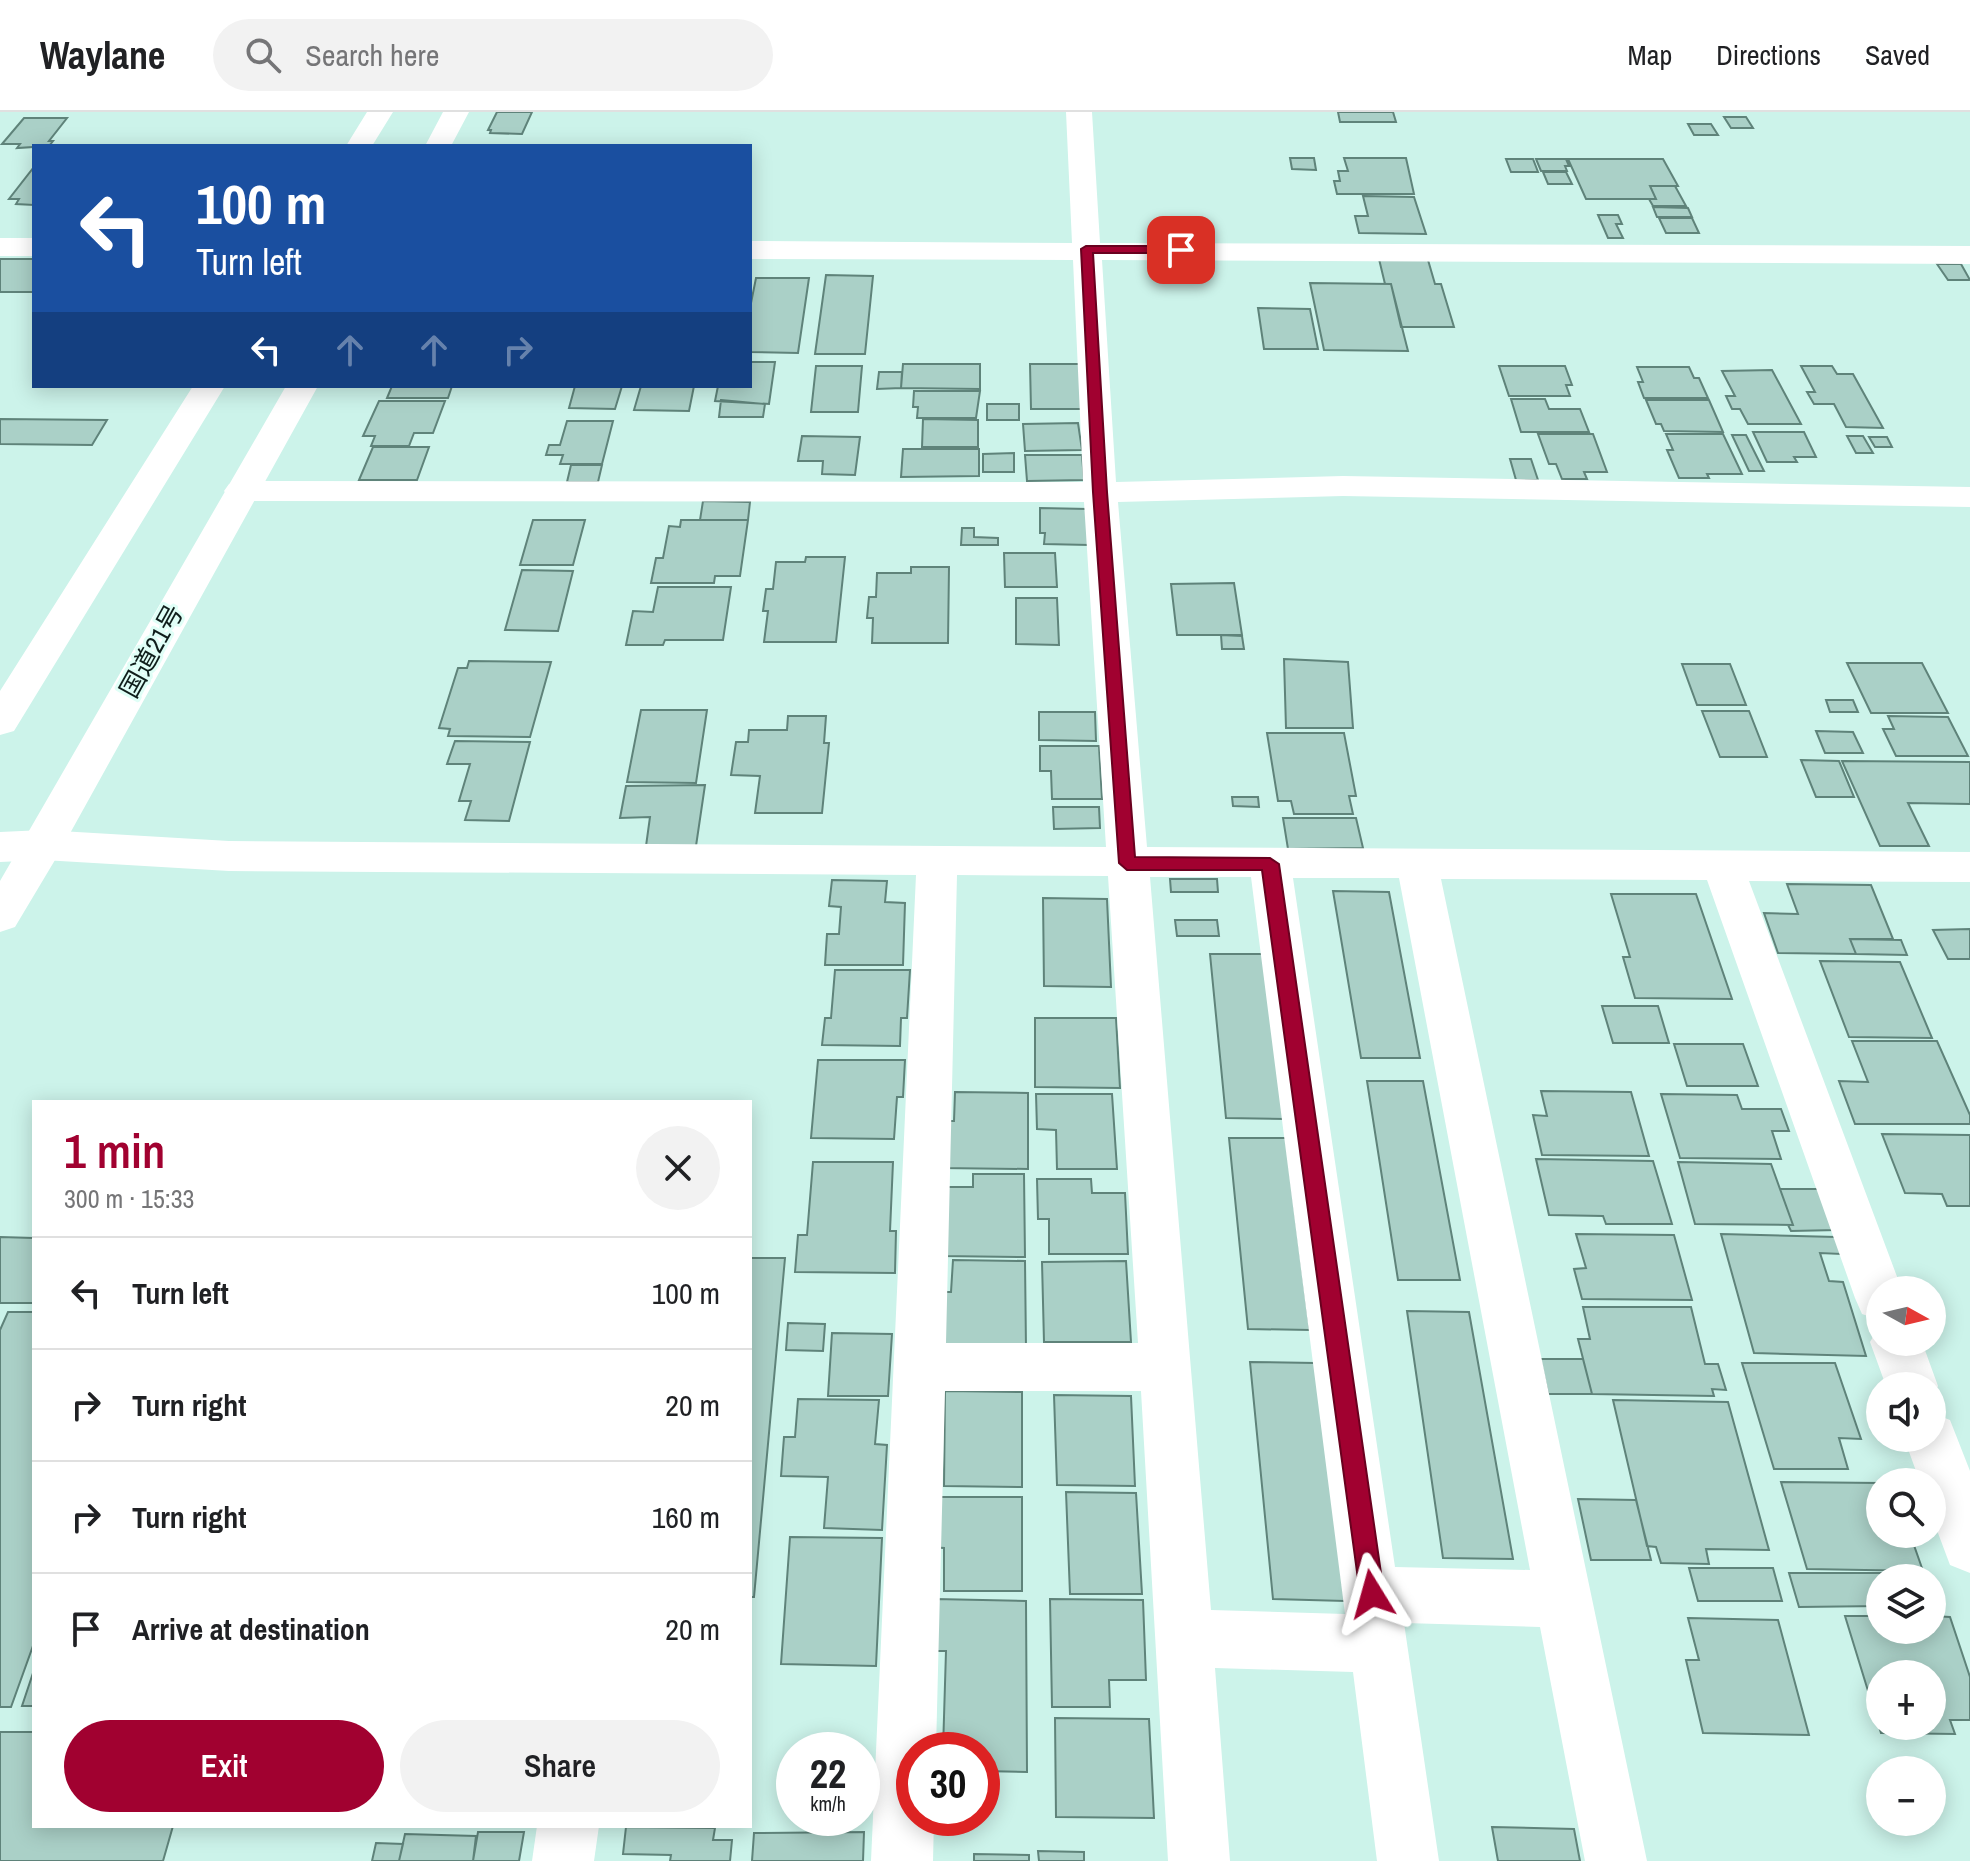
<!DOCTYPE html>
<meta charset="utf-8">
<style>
:root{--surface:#fff;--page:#f2f2f2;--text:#202124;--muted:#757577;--line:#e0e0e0;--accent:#a10130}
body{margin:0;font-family:"Archivo Narrow","Noto Sans JP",sans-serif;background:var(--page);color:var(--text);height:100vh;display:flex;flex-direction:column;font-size:30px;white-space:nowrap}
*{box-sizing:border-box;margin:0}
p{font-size:26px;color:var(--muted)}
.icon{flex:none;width:44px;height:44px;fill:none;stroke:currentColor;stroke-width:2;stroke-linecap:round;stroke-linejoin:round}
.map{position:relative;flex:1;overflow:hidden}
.side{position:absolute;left:32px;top:988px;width:720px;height:728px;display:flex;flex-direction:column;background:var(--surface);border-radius:0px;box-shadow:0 4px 20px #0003}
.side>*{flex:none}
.top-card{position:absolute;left:32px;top:32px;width:720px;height:244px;border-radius:0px;box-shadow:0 4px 20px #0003;background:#1a4fa0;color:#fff;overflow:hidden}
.needle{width:52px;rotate:98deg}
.fabs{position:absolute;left:1866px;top:1164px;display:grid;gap:16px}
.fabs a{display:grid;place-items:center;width:80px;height:80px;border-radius:50%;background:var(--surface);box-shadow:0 4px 20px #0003;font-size:40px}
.speed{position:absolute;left:776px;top:1620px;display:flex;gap:16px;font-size:40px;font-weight:700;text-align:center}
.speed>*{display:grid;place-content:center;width:104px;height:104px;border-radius:50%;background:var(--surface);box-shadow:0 4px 20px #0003;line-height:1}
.speed small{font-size:20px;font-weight:400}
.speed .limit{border:12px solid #d22;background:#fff;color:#111}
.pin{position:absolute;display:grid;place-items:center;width:68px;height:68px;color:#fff;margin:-34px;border-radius:16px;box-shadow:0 4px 12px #0006}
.me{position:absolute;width:88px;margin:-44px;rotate:352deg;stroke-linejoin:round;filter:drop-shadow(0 0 6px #0008)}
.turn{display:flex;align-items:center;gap:28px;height:168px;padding:0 32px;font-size:36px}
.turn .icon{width:104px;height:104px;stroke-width:2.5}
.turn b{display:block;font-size:56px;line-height:68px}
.lanes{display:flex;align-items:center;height:76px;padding:0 32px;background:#0003;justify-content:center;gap:40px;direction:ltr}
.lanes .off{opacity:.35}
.round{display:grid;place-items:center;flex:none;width:84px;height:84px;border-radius:42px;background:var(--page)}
.summary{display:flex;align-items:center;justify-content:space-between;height:136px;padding:0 32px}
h1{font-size:48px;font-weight:600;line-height:60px;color:var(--accent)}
.cta{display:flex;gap:16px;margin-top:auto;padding:16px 32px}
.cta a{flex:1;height:92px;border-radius:48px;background:var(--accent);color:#fff;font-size:32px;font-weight:600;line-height:92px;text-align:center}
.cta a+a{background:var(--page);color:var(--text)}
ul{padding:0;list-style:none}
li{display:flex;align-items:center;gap:24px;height:112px;padding:0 32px;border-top:2px solid var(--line)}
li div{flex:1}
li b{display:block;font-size:30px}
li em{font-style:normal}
header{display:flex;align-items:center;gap:48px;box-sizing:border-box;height:112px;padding:0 40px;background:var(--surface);border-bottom:2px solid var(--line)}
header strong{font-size:38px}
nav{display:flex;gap:44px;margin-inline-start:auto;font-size:28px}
.search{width:560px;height:72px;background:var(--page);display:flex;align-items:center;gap:20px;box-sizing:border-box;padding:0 28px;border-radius:44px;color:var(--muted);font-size:30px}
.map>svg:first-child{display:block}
.building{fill:#aad0c7;stroke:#5f837a;stroke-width:2;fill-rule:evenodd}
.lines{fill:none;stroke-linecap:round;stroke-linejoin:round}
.street{fill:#fff;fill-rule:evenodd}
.highway{fill:#fff;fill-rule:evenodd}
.route{fill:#a10130;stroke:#69011f;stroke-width:2}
.labels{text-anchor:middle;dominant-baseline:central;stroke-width:6;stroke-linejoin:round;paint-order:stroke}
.street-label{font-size:26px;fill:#0f1e1b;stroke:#e0fff7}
</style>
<header>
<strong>Waylane</strong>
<div class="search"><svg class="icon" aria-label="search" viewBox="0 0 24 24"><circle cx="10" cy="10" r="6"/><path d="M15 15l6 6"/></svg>Search here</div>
<nav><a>Map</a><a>Directions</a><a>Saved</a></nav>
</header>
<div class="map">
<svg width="1970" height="1749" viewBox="0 0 1970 1749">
<rect width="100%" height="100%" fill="#ccf3ea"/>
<path class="building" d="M497 0H532L522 22 490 21 491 18H488Z
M1338 0H1393L1396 10H1340Z
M1724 5H1746L1753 16H1731Z
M24 6H67L49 29H53L49 34 17 36 20 32H2Z
M1688 12H1711L1718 23H1694Z
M1290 46H1314L1316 58 1292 57Z
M1344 46H1406L1414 82H1337L1334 69H1340L1338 59H1348Z
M1506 47H1533L1538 60H1511Z
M1536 47H1566L1569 54H1565L1567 59H1541Z
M1568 47H1663L1678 74H1650L1656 87H1586Z
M34 55V93L16 92 19 87H9Z
M1543 60H1566L1572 72H1548Z
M1650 74H1675L1686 94H1653L1649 87H1656Z
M1363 84 1414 85 1426 122 1359 121 1355 104H1368Z
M1653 95 1688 96 1692 105H1657Z
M1598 103H1618L1622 112H1616L1623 126H1608Z
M1659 106H1692L1699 121H1666Z
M0 147H34V180H0Z
M1379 147 1428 148 1435 172H1441L1454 215H1401L1391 172H1385Z
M1937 152H1961L1970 168H1948Z
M826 163 873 164 865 242H815Z
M756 166H809L798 241 750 240V196Z
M1310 171 1391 172 1408 239 1324 238Z
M1258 196 1310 197 1318 237H1264Z
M750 250H775L769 292 715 289 718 274H750Z
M903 252H980V277L901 276Z
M1030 252H1081L1083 297H1031Z
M816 254H862L858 300H811Z
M1499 254H1565L1572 273H1566L1570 284H1509Z
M1801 254H1832L1837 262H1853L1883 316 1846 315 1834 292H1814L1807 280H1815Z
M1637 255H1689L1694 266H1699L1708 286H1644L1638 270H1643Z
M1772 258 1801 312H1748L1740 297H1732L1726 284H1735L1722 259Z
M879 260H902L901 276 877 277Z
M392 274H452L448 286H387Z
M575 274H622L615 297 569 296Z
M641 274H694L689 299 634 298Z
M914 279H980L976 306H917L918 295H913Z
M1511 287H1545L1549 297H1580L1589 320H1521Z
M721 288 765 292 763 305H719Z
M1646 288H1709L1723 320 1664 319 1661 312H1656Z
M379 289H445L433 321H414L409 334H371L375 324H363Z
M987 292H1019V308H987Z
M0 307 107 308 92 333 0 332Z
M923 307 978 308V335H922Z
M567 309H613L602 352H560L563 343H546L549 333H560Z
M1078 311 1082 338 1025 339 1023 312Z
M1753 320H1804L1816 345H1794L1797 350H1767Z
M1538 322H1593L1607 360H1584L1587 367H1562L1556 352H1549Z
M1666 322H1723L1742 362H1707L1709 366H1679L1667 338H1673Z
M1732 323H1746L1764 359H1749Z
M802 324 860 325 855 363 822 362 823 349H798Z
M1847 324H1863L1873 341H1856Z
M1869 325H1887L1892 335H1875Z
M373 335H429L417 368H359Z
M903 337H979V364L901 365Z
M1014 341V360H983V342Z
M1025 343H1082L1084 368 1027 369Z
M1510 347H1531L1538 368H1516Z
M571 353H602L598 370H567Z
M703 389 750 390 748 408H700Z
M1040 396 1088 397 1089 433 1044 432 1045 421H1040Z
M533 408H585L573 453H520Z
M681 408H748L740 464H715L714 471H651L656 446H663L669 414 680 415Z
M962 416H974V425L998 426V433H961Z
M1004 441H1055L1057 475H1005Z
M806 445H845L836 530H764L768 499H763L766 477H773L776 450H805Z
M911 455H949L948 531H872L873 506H867L869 485H876L877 461H911Z
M522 458 573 459 558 519 505 518Z
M1234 471 1242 523H1177L1171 472Z
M658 475H731L723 528H665L663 533H626L633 499 653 500Z
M1016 486H1057L1059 533 1016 532Z
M1221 523 1242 524 1244 537H1222Z
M1284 547 1348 550 1353 616H1286Z
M469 549 551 550 530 625 448 624 450 617 439 616 458 556H467Z
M1847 551H1922L1948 601H1871Z
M1682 552H1730L1746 593H1697Z
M1826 588H1853L1858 600H1830Z
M641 598H707L696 671 627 670Z
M1702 599H1749L1767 645H1720Z
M1039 600H1095L1096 629 1039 628Z
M788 604H826L824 631H829L822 701H755L760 664 731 663 736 630H748L749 618H787Z
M1888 604 1948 605 1968 644H1896L1883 617H1894Z
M1816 619 1853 620 1863 641H1825Z
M1267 621H1344L1356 684H1349L1353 702H1294L1291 689H1278Z
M455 629 530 630 509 709 465 708 471 689H459L470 652H447Z
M1040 634H1099L1102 687H1052L1051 659H1040Z
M1801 648 1839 649 1854 685H1816Z
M1842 649 1970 650V692L1908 691 1929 734H1880Z
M705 673 696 734H646L650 705 620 706 626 674Z
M1232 685H1258L1259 695 1233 694Z
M1053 695H1099L1100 716 1054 717Z
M1283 706H1356L1363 736 1288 737Z
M1170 767H1217L1218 780H1171Z
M832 768 887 769 885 790 905 791 903 853H825L827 822H839L841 795 829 794Z
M1787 772 1871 773 1893 827H1850L1856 842 1778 841 1764 801 1798 802Z
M1333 779 1389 780 1420 946H1361Z
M1611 782H1696L1732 887 1635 886 1623 845H1630Z
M1043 786 1107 787 1111 875 1044 874Z
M1175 808H1217L1219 824H1177Z
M1970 817V847H1948L1933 818Z
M1850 827 1901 828 1907 843 1856 842Z
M1210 842H1264L1285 1007 1226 1006Z
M1820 849 1900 850 1932 926 1849 925Z
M835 858H910L907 906H901L900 934 822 933 825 906H831Z
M1602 894H1658L1669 931H1613Z
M1035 906H1116L1120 976 1035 975Z
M1852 929H1937L1970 1003V1012H1855L1839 969 1868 970Z
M1674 932H1743L1758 974H1687Z
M818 948H905L903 985H897L894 1027 811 1026Z
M1367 969H1423L1460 1168H1398Z
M1541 979 1631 980 1649 1044 1542 1043 1533 1003 1547 1004Z
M955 980 1028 981V1057L941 1056 943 1009H954Z
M1036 982H1112L1117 1057H1057L1056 1018 1037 1017Z
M1661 982 1737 983 1742 997H1781L1789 1019H1772L1781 1047 1680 1046Z
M1882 1022 1970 1023V1094H1947L1942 1082 1905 1081Z
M1229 1026H1286L1310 1218 1248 1217Z
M1536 1047 1653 1049 1672 1112H1606L1603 1104 1549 1103Z
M813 1050H893L890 1119H896L895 1161 795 1160 798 1123H807Z
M1678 1050 1771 1052 1793 1113 1695 1112Z
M973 1062H1024L1025 1145 941 1144 942 1075H973Z
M1037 1067H1091L1092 1081H1125L1128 1142H1049V1107H1038Z
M1780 1077H1820L1837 1118 1791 1119 1788 1113H1793Z
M1576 1122 1674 1123 1692 1188 1582 1187 1574 1157 1586 1156Z
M1721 1122 1836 1125 1841 1142 1820 1141 1829 1169 1843 1170 1866 1244 1754 1241Z
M0 1125 34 1126V1191H0Z
M750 1146H785L754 1485H750Z
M953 1148 1025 1149 1026 1237 942 1235 944 1180H951Z
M1126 1149 1131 1230H1044L1042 1150Z
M1583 1195H1691L1705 1252H1718L1726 1278 1712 1277 1714 1284 1592 1282 1578 1227H1590Z
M1407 1199 1469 1200 1513 1447 1443 1446Z
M8 1200H34V1531L11 1595H0V1218Z
M788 1211 825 1212 823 1239 786 1238Z
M832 1221 892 1222 888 1284H828Z
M1540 1247H1583L1592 1282H1548Z
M1250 1250 1315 1251 1345 1489 1273 1487Z
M1742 1251H1835L1861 1327 1839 1326 1848 1357H1774Z
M945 1279 1022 1280V1375L944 1374Z
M1054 1283 1131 1284 1135 1374 1057 1373Z
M798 1287 879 1288 875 1332 887 1333 882 1418 824 1416 828 1365 781 1364 784 1325H795Z
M1613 1288 1728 1290 1769 1438 1706 1437 1709 1452 1661 1451 1656 1435 1647 1434Z
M1781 1370 1880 1371V1422H1910L1923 1459 1807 1457Z
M1066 1380 1136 1381 1142 1482H1070Z
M927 1385H1022V1479H944V1436L927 1435Z
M1578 1387 1636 1388 1651 1448H1591Z
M790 1425 882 1426 876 1554 781 1552Z
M1689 1456H1773L1782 1489H1698Z
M1789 1461H1929L1931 1466H1880V1494L1799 1495Z
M935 1487 1026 1489 1027 1660 982 1659V1638H943L946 1539H934Z
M1050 1487 1143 1488 1146 1568H1109L1110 1595H1052Z
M1845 1504H1880V1518H1932V1504L1950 1505 1970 1565V1608H1950L1955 1622 1881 1621ZM1880 1562H1932V1614H1880Z
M1688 1506 1778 1508 1809 1623 1703 1621 1686 1548H1699Z
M34 1558V1594H22Z
M1055 1606 1149 1607 1154 1706 1056 1705Z
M0 1620H34V1714H173L163 1749H0Z
M626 1715 715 1716 713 1728H732L730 1749H670L671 1743 623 1742Z
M1492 1715 1574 1717 1580 1749H1498Z
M478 1720H524L519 1749H473Z
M864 1720 863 1749H752L754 1721Z
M405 1722 476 1724 473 1749H399Z
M376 1731 403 1732 399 1749H372Z
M1038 1739 1084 1740V1749H1039Z
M974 1742 1029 1743V1749H974Z"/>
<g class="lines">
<path class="street" d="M1066 0H1092L1100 131 1970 134V152L1102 148 1116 370 1343 364 1970 375V395L1343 384 1118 390 1147 735 1970 740V770L1749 769 1902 1178H1880V1208L1862 1202 1855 1186 1707 768 1441 767 1647 1749H1585L1540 1515 1404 1511 1439 1749H1377L1353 1560 1215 1556 1230 1749H1168L1141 1279H945L936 1638H914V1706H934L933 1749H871L916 763 229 759 43 748 0 750V720L43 718 229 729 1106 735 1084 390 241 389 229 386 224 379 229 372 241 369 1083 370 1073 148 750 147V129L1072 131ZM957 763 1108 764 1138 1231H946ZM1150 765H1251L1345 1502 1211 1498ZM1293 766H1399L1530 1458 1395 1455Z
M0 126H34V144H0Z
M1880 1213V1230H1922L1938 1274 1932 1288V1274H1886L1870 1230Z
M1932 1301 1950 1308 1970 1359V1461L1950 1453 1932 1405V1370H1920L1904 1326H1932Z
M537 1714H599L594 1749H532Z"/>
<path class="highway" d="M367 0H393L372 34H346Z
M443 0H469L451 34H425Z
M193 274H225L14 619 0 623V579Z
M286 274H318L58 743 15 815 0 820V769Z"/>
</g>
<path class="route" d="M1086 134H1181L1187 138 1181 141H1093L1107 380 1135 745 1270 746 1279 752 1384 1482 1380 1490 1372 1493 1364 1490 1360 1482 1262 758H1127L1119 751 1093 380 1081 137Z"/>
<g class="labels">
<g class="street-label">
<text transform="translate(151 539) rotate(-61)">国道21号</text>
</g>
</g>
</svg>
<div class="fabs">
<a><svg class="needle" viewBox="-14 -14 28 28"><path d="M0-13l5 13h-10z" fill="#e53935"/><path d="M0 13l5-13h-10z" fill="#757577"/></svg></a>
<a><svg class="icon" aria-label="sound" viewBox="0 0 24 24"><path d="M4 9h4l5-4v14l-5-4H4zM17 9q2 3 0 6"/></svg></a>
<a><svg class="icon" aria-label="search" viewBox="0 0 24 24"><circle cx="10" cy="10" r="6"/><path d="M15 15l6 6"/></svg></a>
<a><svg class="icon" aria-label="layers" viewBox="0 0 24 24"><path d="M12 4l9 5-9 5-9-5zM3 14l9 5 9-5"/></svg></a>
<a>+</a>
<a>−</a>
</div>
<div class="speed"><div>22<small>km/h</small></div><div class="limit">30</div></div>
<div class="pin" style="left:1181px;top:138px;background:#d93025"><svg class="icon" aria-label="arrive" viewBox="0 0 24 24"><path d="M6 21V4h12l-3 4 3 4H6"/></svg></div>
<svg class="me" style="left:1372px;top:1482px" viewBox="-20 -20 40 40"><path d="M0-17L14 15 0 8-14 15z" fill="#a10130" stroke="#fff" stroke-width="4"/></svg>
<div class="top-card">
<div class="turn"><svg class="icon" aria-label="left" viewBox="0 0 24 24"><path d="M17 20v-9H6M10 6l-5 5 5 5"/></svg><div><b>100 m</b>Turn left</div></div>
<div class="lanes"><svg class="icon" aria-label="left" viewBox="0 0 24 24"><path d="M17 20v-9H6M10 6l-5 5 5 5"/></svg><svg class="icon off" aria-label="ahead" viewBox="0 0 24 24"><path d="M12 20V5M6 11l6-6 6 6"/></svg><svg class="icon off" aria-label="ahead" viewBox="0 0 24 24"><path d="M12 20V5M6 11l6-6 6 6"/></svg><svg class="icon off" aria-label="right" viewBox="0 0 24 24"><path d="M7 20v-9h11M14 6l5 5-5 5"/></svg></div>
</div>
<section class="side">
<div class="summary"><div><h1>1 min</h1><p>300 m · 15:33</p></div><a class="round"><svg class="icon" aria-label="close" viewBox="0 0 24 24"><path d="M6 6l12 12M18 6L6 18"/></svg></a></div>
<ul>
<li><svg class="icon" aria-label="left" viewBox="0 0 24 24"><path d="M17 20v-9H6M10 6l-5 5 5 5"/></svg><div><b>Turn left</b></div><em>100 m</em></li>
<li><svg class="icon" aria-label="right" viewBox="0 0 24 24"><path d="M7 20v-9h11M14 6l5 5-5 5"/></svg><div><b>Turn right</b></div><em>20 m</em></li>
<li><svg class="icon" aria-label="right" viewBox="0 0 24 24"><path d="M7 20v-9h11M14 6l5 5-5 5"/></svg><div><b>Turn right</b></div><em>160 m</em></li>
<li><svg class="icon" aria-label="arrive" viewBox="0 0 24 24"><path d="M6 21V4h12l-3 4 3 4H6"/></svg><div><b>Arrive at destination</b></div><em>20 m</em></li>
</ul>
<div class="cta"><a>Exit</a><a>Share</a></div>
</section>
</div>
